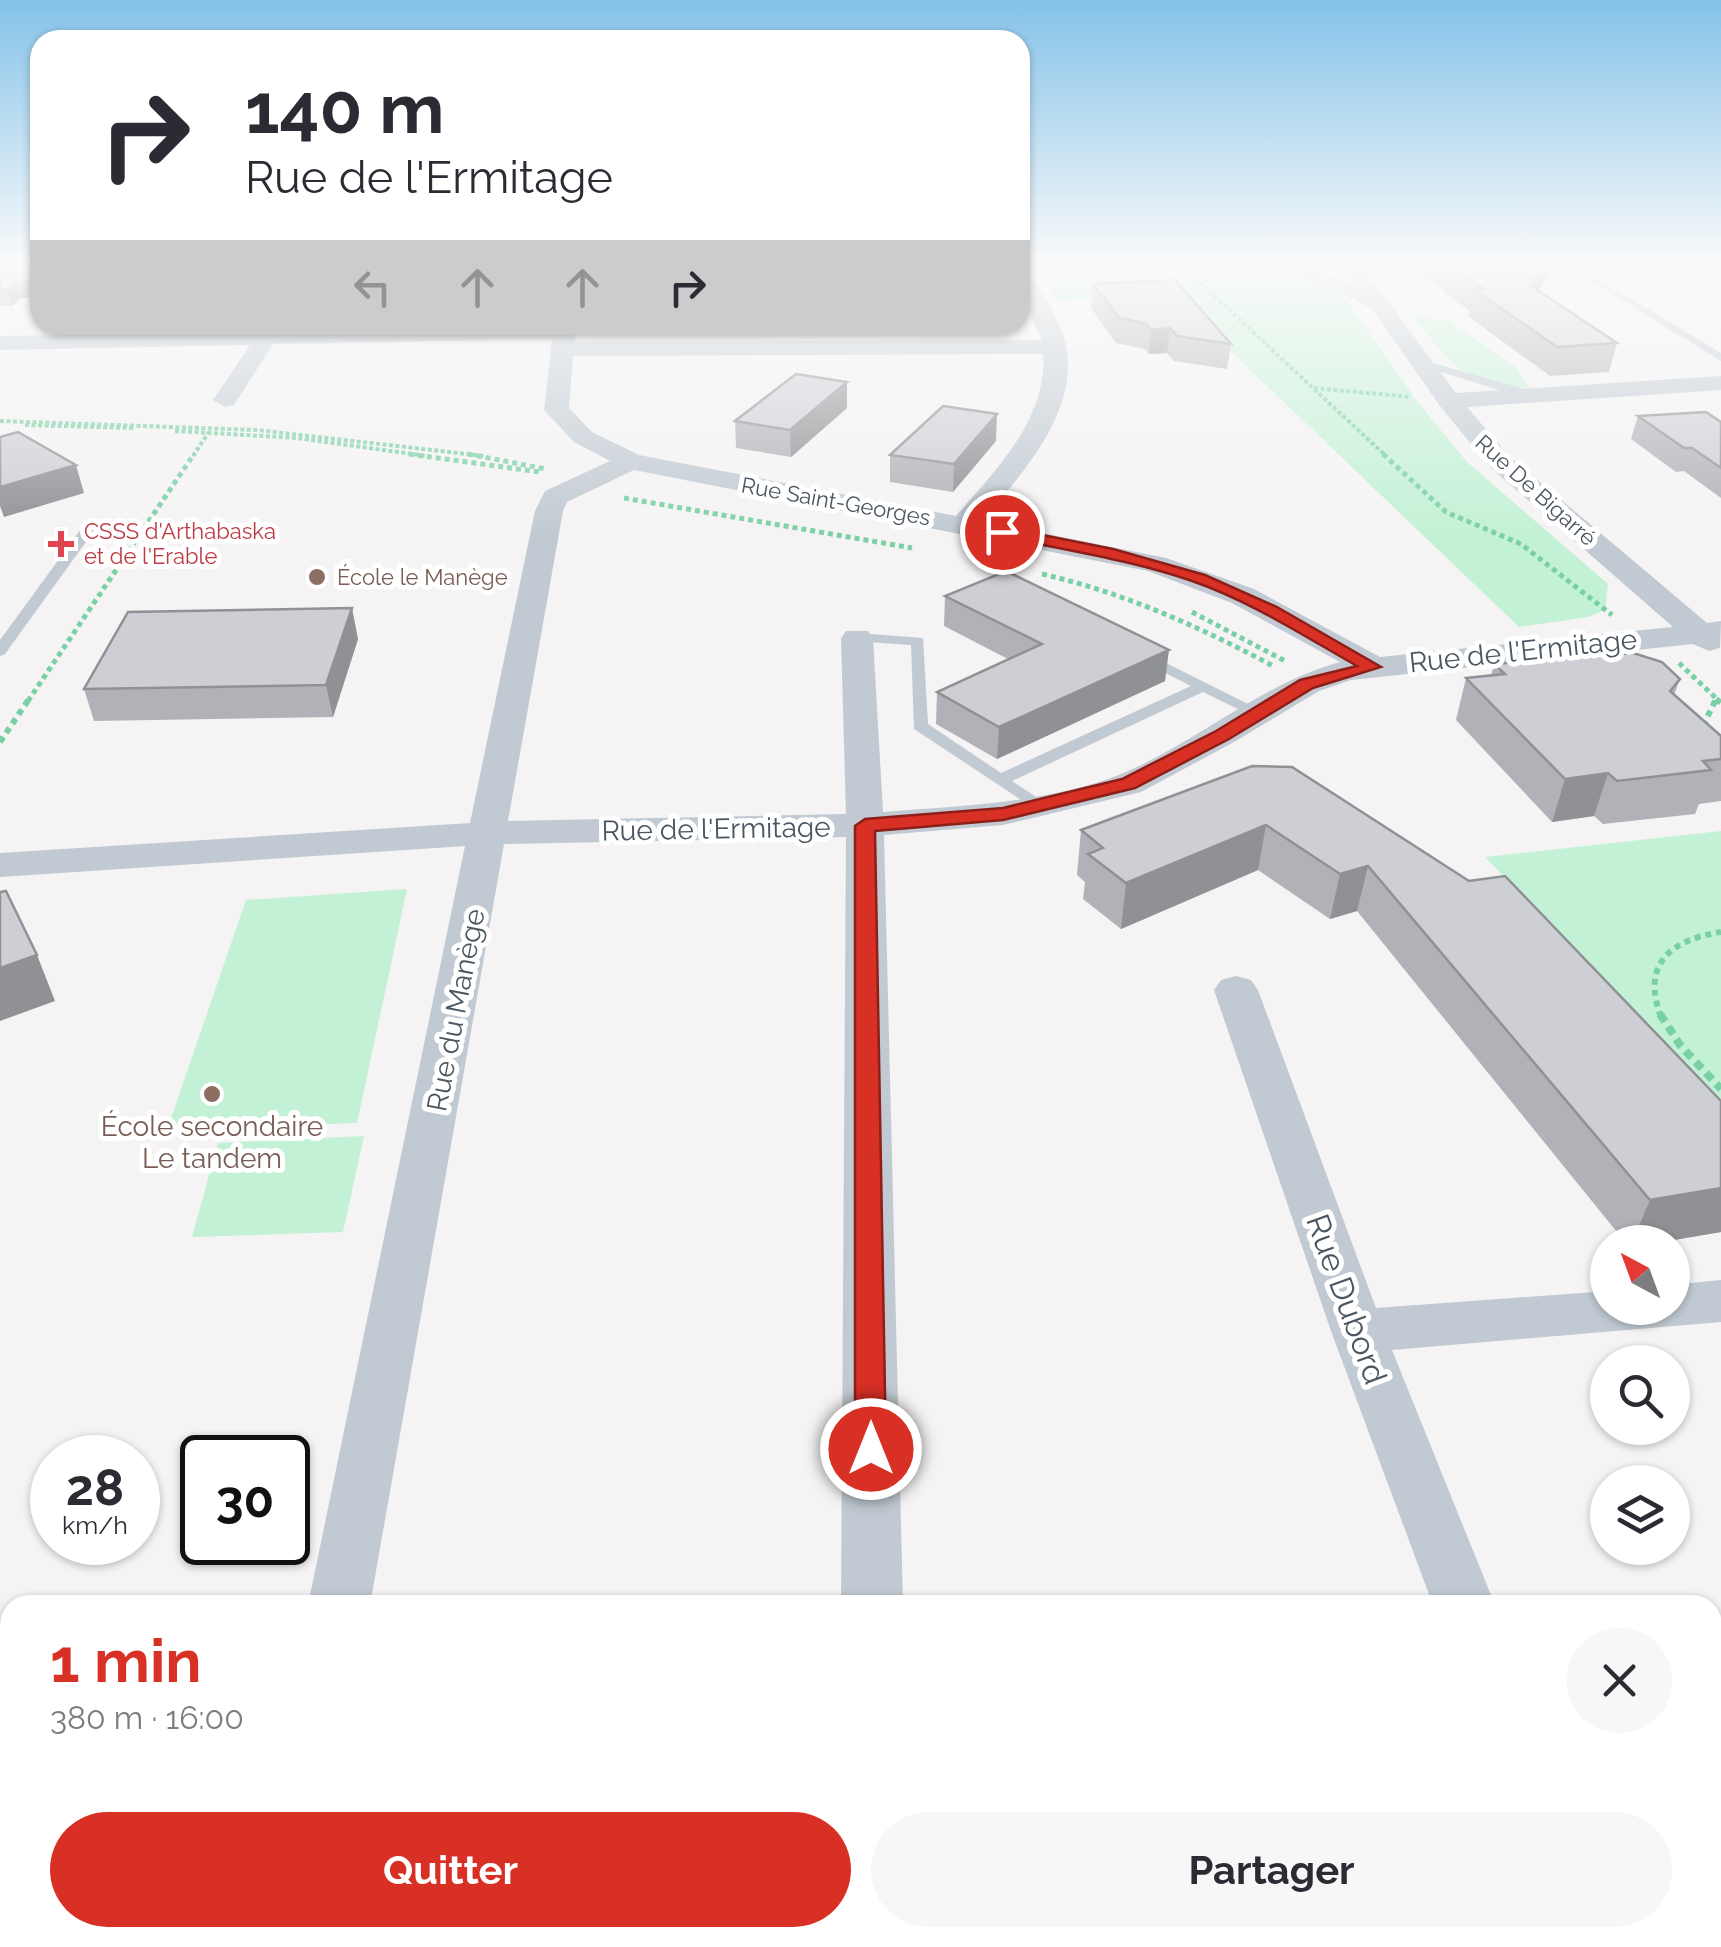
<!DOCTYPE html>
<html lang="fr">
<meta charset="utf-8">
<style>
:root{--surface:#fff;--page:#f7f7f7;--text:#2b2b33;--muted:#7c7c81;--accent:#d93025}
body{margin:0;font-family:Raleway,sans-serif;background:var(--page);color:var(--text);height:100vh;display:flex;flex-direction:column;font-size:38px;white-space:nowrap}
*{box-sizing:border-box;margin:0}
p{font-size:32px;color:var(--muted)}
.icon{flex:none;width:55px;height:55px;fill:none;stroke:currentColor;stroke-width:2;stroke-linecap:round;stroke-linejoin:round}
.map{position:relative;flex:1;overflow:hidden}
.panel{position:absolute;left:0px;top:1595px;width:1722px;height:352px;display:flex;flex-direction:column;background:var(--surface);border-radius:30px 30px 0 0;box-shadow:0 2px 8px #0004}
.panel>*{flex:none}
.banner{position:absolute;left:30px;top:30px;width:1000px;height:305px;border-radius:30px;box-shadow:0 2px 8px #0004;background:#fff;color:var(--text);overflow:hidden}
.needle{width:65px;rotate:319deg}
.controls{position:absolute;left:1590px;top:1225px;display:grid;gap:20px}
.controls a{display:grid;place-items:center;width:100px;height:100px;border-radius:50%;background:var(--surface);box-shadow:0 2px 8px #0004;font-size:50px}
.speed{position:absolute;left:30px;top:1435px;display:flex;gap:20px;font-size:50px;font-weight:700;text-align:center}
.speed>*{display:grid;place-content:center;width:130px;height:130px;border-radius:50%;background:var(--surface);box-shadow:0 2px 8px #0004;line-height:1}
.speed small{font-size:25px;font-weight:400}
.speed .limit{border:5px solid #111;border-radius:15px;background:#fff;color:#111}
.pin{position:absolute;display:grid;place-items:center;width:85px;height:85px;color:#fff;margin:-42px;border:5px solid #fff;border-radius:50%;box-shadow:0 2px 10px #0007}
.me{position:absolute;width:110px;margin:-55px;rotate:0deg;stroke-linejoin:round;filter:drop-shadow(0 0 8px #0008)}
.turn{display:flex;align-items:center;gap:35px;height:210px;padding:0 50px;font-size:45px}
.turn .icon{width:130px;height:130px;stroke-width:2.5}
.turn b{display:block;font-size:70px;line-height:85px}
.lanes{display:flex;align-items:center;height:95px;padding:0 50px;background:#0003;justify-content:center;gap:50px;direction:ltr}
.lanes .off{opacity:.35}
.round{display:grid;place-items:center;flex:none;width:105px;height:105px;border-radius:52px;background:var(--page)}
.head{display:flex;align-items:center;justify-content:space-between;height:170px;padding:0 50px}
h1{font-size:60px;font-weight:700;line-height:75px;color:var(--accent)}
.primary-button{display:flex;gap:20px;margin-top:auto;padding:20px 50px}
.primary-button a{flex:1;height:115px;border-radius:60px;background:var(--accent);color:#fff;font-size:40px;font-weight:700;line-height:115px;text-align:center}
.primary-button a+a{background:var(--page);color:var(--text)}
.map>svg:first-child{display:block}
.green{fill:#c3f1d5}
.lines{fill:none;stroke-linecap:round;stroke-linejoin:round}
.path-far3{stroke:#7ad0a6;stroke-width:4;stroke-dasharray:4 2.5;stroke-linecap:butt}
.path-far2{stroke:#7ad0a6;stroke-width:5;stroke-dasharray:5 4;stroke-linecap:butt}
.path-far1{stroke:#7ad0a6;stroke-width:6;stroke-dasharray:6 5;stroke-linecap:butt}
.path{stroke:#7ad0a6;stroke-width:8;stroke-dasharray:9 6;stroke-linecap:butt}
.service{fill:#c1cad2;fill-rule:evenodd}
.minor{fill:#c1cad2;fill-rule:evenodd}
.wall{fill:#b0b2b7}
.shaded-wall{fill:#909195}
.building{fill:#cdcfd5;stroke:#909195;stroke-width:2.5}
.route{fill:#d93025;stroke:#8d1f18;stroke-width:2.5}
.health-dot{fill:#e0444e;stroke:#fff;stroke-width:4}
.education-dot{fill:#8d6e63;stroke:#fff;stroke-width:4}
.labels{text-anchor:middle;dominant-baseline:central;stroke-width:10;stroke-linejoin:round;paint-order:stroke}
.far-street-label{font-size:22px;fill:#4a5661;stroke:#fff}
.far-health-label{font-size:22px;fill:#be3a42;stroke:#fff;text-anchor:start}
.far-education-label{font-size:22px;fill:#785e54;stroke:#fff;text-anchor:start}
.street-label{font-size:28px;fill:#4a5661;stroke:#fff}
.education-label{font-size:28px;fill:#785e54;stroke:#fff}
.near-street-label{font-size:32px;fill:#4a5661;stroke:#fff}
</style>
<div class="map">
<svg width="1721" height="1947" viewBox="0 0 1721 1947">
<rect width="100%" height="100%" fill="#f5f3f3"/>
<path class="green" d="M1245 269 1287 272 1340 291 1417 401 1466 461 1608 584 1605 610 1588 617 1519 627 1174 297 1055 300 1042 272Z
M1412 315 1449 321 1515 367 1530 388C1462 383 1452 366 1412 315Z
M1721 831V1102L1485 857Z
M407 889 357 1123 167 1130 246 900Z
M364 1136 343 1232 192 1237 218 1143Z"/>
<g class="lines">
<path class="path-far3" d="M1181 265 1386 456
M1314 388 1411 397
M0 421 257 430 484 456
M25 425 133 428
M175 431 297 438 427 456
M193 456 209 432"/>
<path class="path-far2" d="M409 454 540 472
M468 454 546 469
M1383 454 1446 512 1521 544 1612 615
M624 498 912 548
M1042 574C1125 593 1200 627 1275 667
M1192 612 1287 662
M1679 663 1719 701
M28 701 194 454"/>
<path class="path-far1" d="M1716 699 1721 703
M1703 726 1716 699
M0 742 29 699
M1661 1017C1641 964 1670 940 1721 932"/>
<path class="path" d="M1660 1014 1680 1045 1721 1089"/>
<path class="service" d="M1564 265H1575L1721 353V361Z
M1419 361H1427L1542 394 1536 397 1502 391 1419 365Z
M89 518 101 521 5 654 0 656V640Z
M857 633 923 638 928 724 1001 773 1191 686 1139 660V654L1144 652 1266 713 1264 716H1252L1203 692 1012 781 1044 802 1047 806 1044 810 1038 811 914 729 911 645 852 641V635Z"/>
<path class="minor" d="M1263 265H1297L1353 283 1341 265H1361L1456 393 1721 376V390L1467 407 1508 455 1707 623 1721 621 1720 648 1709 651 1693 644 1351 680 1319 691 1234 742 1141 792 1003 825 884 835 903 1605H841L846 837 504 844 370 1605H308L465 846 0 877V853L470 823 535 511 545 491 610 461 574 442 544 410 552 339 273 344 234 405 225 407 213 400 250 345 0 350V336L260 331 264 325H286L282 331 576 325 575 342 1042 340 1020 292V268L1027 270C1041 291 1057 314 1064 338 1084 406 1023 473 982 521L1166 558 1254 589 1380 657 1673 627 1490 467 1440 406 1372 309 1326 284 1266 269ZM1043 354C1048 418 995 471 956 516L639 455 592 432 569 408 573 356ZM634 470 1148 571 1232 603 1340 662C1259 684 1195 745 1116 776 1046 803 958 806 883 812L873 638 868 631H846L841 638 846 814 508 821 563 511 567 502Z
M1236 976 1251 980 1258 990 1376 1308 1608 1291V1308H1672V1285L1721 1280V1322L1392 1350 1495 1605H1433L1331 1331 1214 990 1221 980Z
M0 1620H10V1680H0Z
M1721 1810V1880L1712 1882V1812Z
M843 1938H915V1947H843Z
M1557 1938H1629L1632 1947H1560Z"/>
</g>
<path class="wall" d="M40 265V297L20 298 12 306H0V269L38 268Z
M1418 265H1555L1538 291 1617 343 1609 372 1550 376 1469 317 1470 311 1443 292V288L1417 269Z
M1093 284 1231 344 1227 369 1174 361 1167 353 1149 354 1144 349 1116 343 1091 308Z
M847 408 791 457 736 448 735 421Z
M1638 416 1721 422V498L1684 471 1676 472 1631 439Z
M996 441 953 492 890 482V455Z
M945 596 1165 681 997 759 936 724 937 692 1008 659 944 626Z
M358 639 333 717 94 721 84 689Z
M1494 664 1680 679 1674 695 1721 736V801L1699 804 1695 814 1603 824 1594 816 1552 822 1456 720 1466 678 1491 676Z
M1252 766 1721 1101V1232L1662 1242H1625L1357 911 1330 919 1258 870 1121 929 1083 899 1085 882 1077 875 1081 830Z"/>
<path class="shaded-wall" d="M1544 265H1555L1523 313 1530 285Z
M40 280V297L20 298 12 306 7 290 16 283Z
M1170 328 1167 353 1149 354 1151 330Z
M847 382V408L791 457 790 430Z
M997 414 996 441 953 492 954 464Z
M76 465 84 493 4 517 0 506V487Z
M352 608 358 639 333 717 326 685Z
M1169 650 1165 681 997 759 999 727Z
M1608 773 1594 816 1552 822 1565 779Z
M1266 825 1258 870 1121 929 1126 883Z
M1368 866 1357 911 1330 919 1340 874Z
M37 955 55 1001 0 1021V968Z
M1721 1188V1232L1662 1242H1632L1650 1200Z"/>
<path class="building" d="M38 265H40V280L16 283 7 290H0V269L38 268Z
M1449 265H1544L1530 285 1617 343 1557 347 1475 290 1484 289Z
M1175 280 1231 344 1177 336 1170 328 1151 330 1146 324 1119 318 1093 284Z
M796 374 847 382 790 430 735 421Z
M943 406 997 414 954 464 890 455Z
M1706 412 1721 422V468L1692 448H1684L1638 416Z
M18 432 76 465 0 487V437Z
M1006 571 1169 650 999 727 937 692 1042 644 945 596Z
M352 608 326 685 84 689 128 612Z
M1633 653 1662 662 1680 679 1670 691 1721 736V759L1703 761 1711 770 1617 781 1608 773 1565 779 1466 678 1505 674 1494 664Z
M1252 766 1292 767 1469 881 1505 876 1721 1101V1188L1650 1200 1368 866 1340 874 1266 825 1126 883 1088 854 1103 848 1081 830Z
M6 891 37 955 0 968V892Z"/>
<linearGradient id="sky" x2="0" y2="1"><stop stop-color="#85c3ea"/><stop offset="0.49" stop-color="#fafafa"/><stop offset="1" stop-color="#fafafa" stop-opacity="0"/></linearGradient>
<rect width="1721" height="537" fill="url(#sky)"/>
<path class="route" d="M1002 527 1113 549 1205 575 1277 607 1381 667 1313 688 1229 739 1135 788 1003 820 875 831 886 1449 882 1458 871 1462 860 1458 855 1449V826L865 819 1003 808 1122 779 1216 731 1300 680 1357 666C1304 636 1250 601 1192 581 1128 559 1062 550 996 535L994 532Z"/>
<path class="health-dot" d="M56 529h10v10h10v10h-10v10h-10v-10h-10v-10h10z"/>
<g class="education-dot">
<circle cx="317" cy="577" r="10"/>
<circle cx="212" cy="1094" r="10"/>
</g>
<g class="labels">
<g class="far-street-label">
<text transform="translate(1536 490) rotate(42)">Rue De Bigarré</text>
<text transform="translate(836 501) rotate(10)">Rue Saint-Georges</text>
</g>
<g class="far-health-label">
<text x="84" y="531">CSSS d'Arthabaska<tspan x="84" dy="25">et de l'Erable</tspan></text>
</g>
<g class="far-education-label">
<text x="337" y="577">École le Manège</text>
</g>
<g class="street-label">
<text transform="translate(1523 651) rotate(-6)">Rue de l'Ermitage</text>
<text transform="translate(716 829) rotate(-1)">Rue de l'Ermitage</text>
<text transform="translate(456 1010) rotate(-79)">Rue du Manège</text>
</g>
<g class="education-label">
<text x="212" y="1126">École secondaire<tspan x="212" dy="32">Le tandem</tspan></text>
</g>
<g class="near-street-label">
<text transform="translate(1347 1299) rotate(70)">Rue Dubord</text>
</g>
</g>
</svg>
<div class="controls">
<a><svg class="needle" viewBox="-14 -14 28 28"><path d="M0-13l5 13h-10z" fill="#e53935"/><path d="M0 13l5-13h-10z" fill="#7c7c81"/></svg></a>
<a><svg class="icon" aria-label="search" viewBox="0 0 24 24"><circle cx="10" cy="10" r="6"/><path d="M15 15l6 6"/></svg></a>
<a><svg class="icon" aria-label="layers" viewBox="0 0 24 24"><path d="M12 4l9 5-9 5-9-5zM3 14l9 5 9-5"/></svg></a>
</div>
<div class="speed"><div>28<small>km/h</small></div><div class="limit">30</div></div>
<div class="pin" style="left:1002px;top:532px;background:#d93025"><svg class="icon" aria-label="arrive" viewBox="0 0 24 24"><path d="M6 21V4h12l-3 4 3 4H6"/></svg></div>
<svg class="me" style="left:871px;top:1449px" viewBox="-20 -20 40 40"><circle r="17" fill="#d93025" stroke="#fff" stroke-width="3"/><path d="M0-11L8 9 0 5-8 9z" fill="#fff"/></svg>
<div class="banner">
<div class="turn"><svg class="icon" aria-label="right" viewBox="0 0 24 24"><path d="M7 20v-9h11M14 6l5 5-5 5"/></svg><div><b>140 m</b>Rue de l'Ermitage</div></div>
<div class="lanes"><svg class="icon off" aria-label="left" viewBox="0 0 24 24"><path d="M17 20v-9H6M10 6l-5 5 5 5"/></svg><svg class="icon off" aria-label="ahead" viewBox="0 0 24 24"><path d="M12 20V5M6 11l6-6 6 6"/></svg><svg class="icon off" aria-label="ahead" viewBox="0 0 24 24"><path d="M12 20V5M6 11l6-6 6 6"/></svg><svg class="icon" aria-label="right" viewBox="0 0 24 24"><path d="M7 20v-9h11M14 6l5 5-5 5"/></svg></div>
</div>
<section class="panel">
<div class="head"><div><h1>1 min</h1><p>380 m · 16:00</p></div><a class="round"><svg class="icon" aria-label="close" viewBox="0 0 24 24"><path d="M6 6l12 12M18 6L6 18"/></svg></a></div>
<div class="primary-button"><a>Quitter</a><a>Partager</a></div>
</section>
</div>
